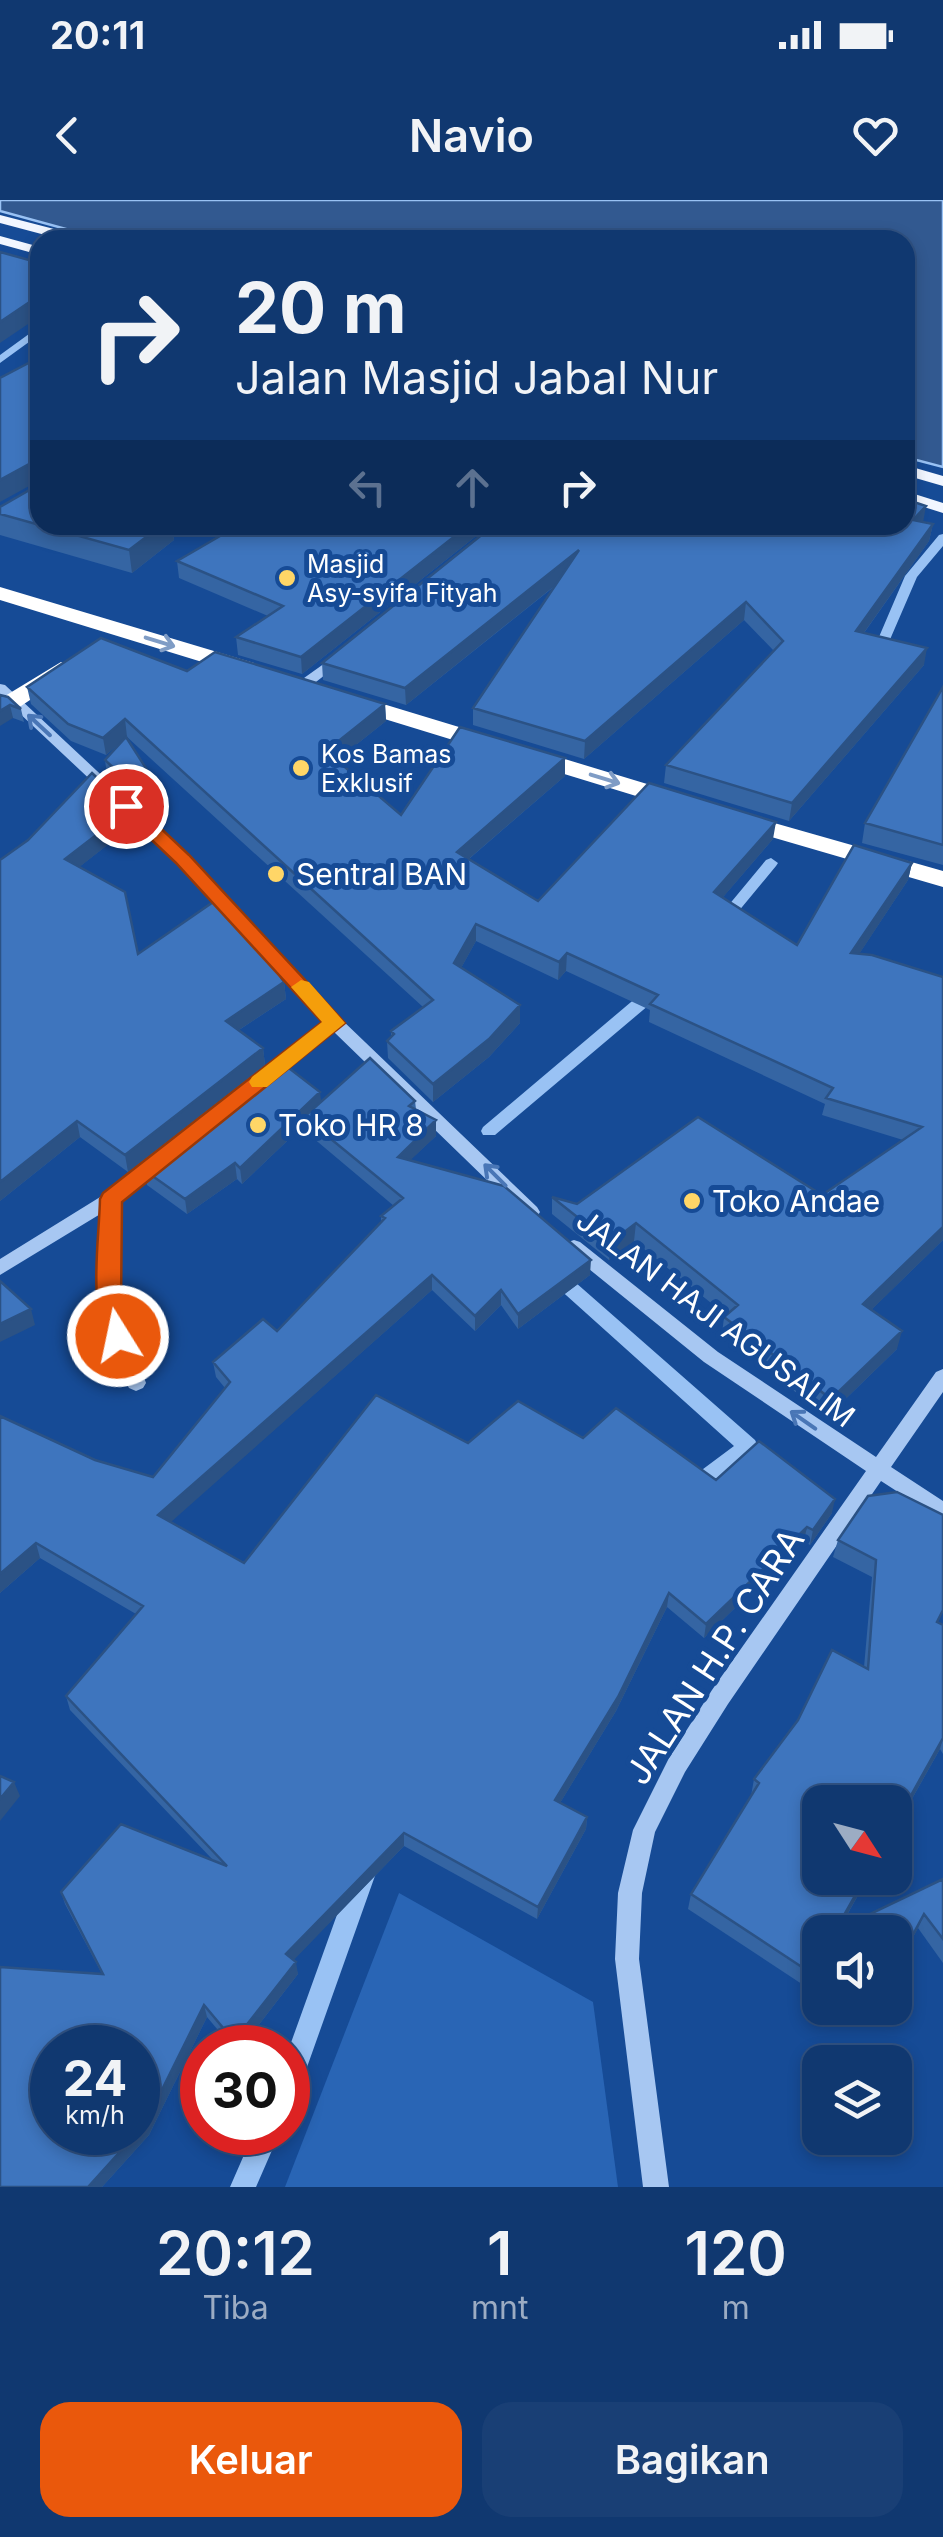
<!DOCTYPE html>
<html lang="id">
<style>
:root{--surface:#103870;--page:#193f75;--text:#f1f3f6;--muted:#9cacc3;--line:#305283;--accent:#ea580c}
body{margin:0;font-family:Inter,sans-serif;background:var(--page);color:var(--text);height:100vh;display:flex;flex-direction:column;font-size:38px;white-space:nowrap}
*{box-sizing:border-box;margin:0}
p{font-size:32px;color:var(--muted)}
.icon{flex:none;width:55px;height:55px;fill:none;stroke:currentColor;stroke-width:2;stroke-linecap:round;stroke-linejoin:round}
.map{position:relative;height:1987px;overflow:hidden}
.panel{display:flex;flex-direction:column;background:var(--surface);flex:1}
.panel>*{flex:none}
.guide{position:absolute;left:30px;top:30px;width:885px;height:305px;border-radius:30px;box-shadow:0 5px 15px #0003,0 0 0 2px var(--line);background:#103870;color:var(--text);overflow:hidden}
.needle{width:65px;rotate:126deg}
.tools{position:absolute;left:802px;top:1585px;display:grid;gap:20px}
.tools a{display:grid;place-items:center;width:110px;height:110px;border-radius:20px;background:var(--surface);box-shadow:0 5px 15px #0003,0 0 0 2px var(--line);font-size:50px}
.speed{position:absolute;left:30px;top:1825px;display:flex;gap:20px;font-size:50px;font-weight:700;text-align:center}
.speed>*{display:grid;place-content:center;width:130px;height:130px;border-radius:50%;background:var(--surface);box-shadow:0 5px 15px #0003,0 0 0 2px var(--line);line-height:1}
.speed small{font-size:25px;font-weight:400}
.speed .limit{border:15px solid #d22;background:#fff;color:#111}
.pin{position:absolute;display:grid;place-items:center;width:85px;height:85px;color:#fff;margin:-42px;border:5px solid #fff;border-radius:50%;box-shadow:0 2px 10px #0007}
.me{position:absolute;width:110px;margin:-55px;rotate:350deg;stroke-linejoin:round;filter:drop-shadow(0 0 8px #0008)}
.turn{display:flex;align-items:center;gap:35px;height:210px;padding:0 40px;font-size:45px}
.turn .icon{width:130px;height:130px;stroke-width:2.5}
.turn b{display:block;font-size:70px;line-height:85px}
.lanes{display:flex;align-items:center;height:95px;padding:0 40px;background:#0003;justify-content:center;gap:50px;direction:ltr}
.lanes .off{opacity:.35}
.eta{display:flex;justify-content:space-evenly;align-items:center;height:170px;text-align:center}
.eta b{font-size:60px;font-weight:600;line-height:70px}
.cta{display:flex;gap:20px;margin-top:auto;padding:20px 40px}
.cta a{flex:1;height:115px;border-radius:30px;background:var(--accent);color:#fff;font-size:40px;font-weight:600;line-height:115px;text-align:center}
.cta a+a{background:var(--page);color:var(--text)}
.status{display:flex;justify-content:space-between;align-items:center;height:70px;padding:0 50px;background:var(--surface);direction:ltr}
.status svg{height:28px;fill:currentColor}
header{display:flex;justify-content:space-between;align-items:center;height:130px;padding:0 40px;background:var(--surface);font-size:45px;font-weight:600}
.map>svg:first-child{display:block}
.green{fill:#2965b5}
.water{fill:#325990;stroke:#99c2f4;stroke-width:2.5}
.lines{fill:none;stroke-linecap:round;stroke-linejoin:round}
.stream{fill:#99c2f4;fill-rule:evenodd}
.minor{fill:#a7c7f2;fill-rule:evenodd}
.major{fill:#f1f6ff;fill-rule:evenodd}
.highway{fill:#fff;fill-rule:evenodd}
.wall{fill:#3565a3}
.shaded-wall{fill:#2b5285}
.building{fill:#3e75be;stroke:#2b5285;stroke-width:2.5;fill-rule:evenodd}
.oneway{stroke:#7f9cc5}
.oneway2{stroke:#4976b6}
.route{fill:#ea580c;stroke:#983908;stroke-width:2.5}
.slow{fill:#f59e0b}
.poi-dot{fill:#ffd667;stroke:#164b96;stroke-width:4}
.labels{text-anchor:middle;dominant-baseline:central;stroke-width:10;stroke-linejoin:round;paint-order:stroke}
.far-poi-label{font-size:25px;fill:#fff;stroke:#164b96;text-anchor:start}
.poi-label{font-size:30px;fill:#fff;stroke:#164b96;text-anchor:start}
.street-label{font-size:30px;fill:#fff;stroke:#164b96}
.near-street-label{font-size:35px;fill:#fff;stroke:#164b96}
</style>
<div class="status"><b>20:11</b><svg viewBox="0 0 49 12"><path d="M0 12V9h3v3zM5 12V6h3v6zM10 12V3h3v9zM15 12V0h3v12zM26 1h20v11H26zM47 4h2v5h-2z"/></svg></div>
<header><svg class="icon" aria-label="back" viewBox="0 0 24 24"><path d="M15 5l-7 7 7 7"/></svg>Navio<svg class="icon" aria-label="heart" viewBox="0 0 24 24"><path d="M12 20l-8-8c-3-5 5-10 8-4 3-6 11-1 8 4z"/></svg></header>
<div class="map">
<svg width="943" height="1987" viewBox="0 0 943 1987">
<rect width="100%" height="100%" fill="#164b96"/>
<path class="green" d="M399 1693 593 1802 618 1987H285Z"/>
<path class="water" d="M0 0H943V267L905 257V40H106L0 11Z"/>
<g class="lines">
<path class="stream" d="M40 126V134L0 163V155Z
M943 334V346L917 377 882 458 881 461H871L870 458 905 376 939 335Z
M771 658 778 663 776 666 728 724H718L715 721 718 718 766 660Z
M656 785 662 786 664 790 662 794 495 935H483L481 931 483 927 650 786Z
M553 1066 559 1068 755 1240 758 1246 755 1252 701 1293 694 1295 687 1293 684 1287 687 1281 734 1246 547 1078 544 1073 547 1068Z
M364 1662 372 1665 376 1673 301 1884 297 1893 288 1897V1851L352 1673 356 1665Z
M254 1932H280L256 1987H230Z"/>
<path class="minor" d="M339 453 344 454V460L307 489H297V483Z
M0 484 5 485 188 656 341 819 537 1007 540 1012 537 1017H525L334 832 270 882H258L256 878 258 874 325 822 178 662 0 495Z
M161 953 167 955 170 959 167 963 120 1001 119 1106 146 1183 143 1188 136 1191 129 1188 126 1183 101 1106 102 1013 0 1075V1059L105 994Z
M574 1040 580 1042 718 1152 876 1257 936 1172 943 1169V1192L891 1267 943 1301V1321L881 1281 728 1504 685 1572 655 1632 642 1693 639 1759 669 1987H643L615 1759 618 1693 633 1630 669 1558 712 1490 866 1271 704 1162 568 1052 565 1047 568 1042Z"/>
<path class="major" d="M0 15 85 37 87 40H64L0 23Z
M0 36 40 47V55L0 44Z
M905 265 943 276V286L905 275Z
M905 291 943 303V313L905 301Z"/>
<path class="highway" d="M0 387 254 463 257 468 246 475 238 473 0 400Z
M61 462 69 464 72 469 69 474 21 506H5L2 501 5 496Z
M347 493 690 597 693 602 690 607H672L339 505 336 500 339 495Z
M739 613 943 671V687L730 625 727 620 730 615Z"/>
</g>
<path class="wall" d="M0 307 40 325H172L174 340 132 373 0 335Z
M923 322 933 324 929 341 864 433 924 465 789 621 664 583 666 565 774 451 744 420 584 559 473 525V508L555 386 406 505 323 480 322 463 494 325Z
M239 325H490L302 474 238 455 236 437 268 416 179 378 177 361Z
M187 471 385 504 386 521 337 560 401 615 565 576 469 659 538 701 773 639 723 697 797 745 912 663 908 680 859 754 943 777V1040L871 1110 897 1149 827 1217 722 1134 724 1117 726 1115 634 1041 609 1060 552 1014V997L577 1004 822 995 903 940 822 915 825 904 649 822 650 810 566 771 558 780 476 741 461 768 520 805V823L489 857 433 902 388 858 387 841 391 837V831L423 807 127 537 126 538 158 587 160 603 148 613 107 575 105 560 122 541 106 555 71 541 31 504 27 487Z
M943 487V665L862 643 865 623Z
M0 495 21 509 24 522 13 518Z
M130 609 133 625 79 667 138 754 284 782 286 799 239 830 263 848 265 865 128 972 80 937 0 1001V660Z
M415 901 416 909 436 920V936L410 960 590 1075 518 1129 501 1105 475 1131 432 1090 170 1322 244 1363 468 1243 583 1238 716 1280 832 1313 810 1345 804 1341 704 1438 667 1407 616 1511 560 1603 587 1617 586 1629 537 1719 404 1646 293 1760 298 1774 241 1848H233L207 1817 149 1935 102 1987H0L102 1774 65 1704 61 1692 213 1660 70 1510 66 1496 136 1414 40 1358 0 1393V1216L95 1260 153 1277 225 1188 216 1177 213 1162 277 1131 381 1022V1016L394 1006 306 932 305 924 242 984 237 979 187 1014 147 985 144 970 321 902Z
M868 1296 939 1423 943 1425V1554L940 1549 895 1629V1602L820 1678H868L839 1729 943 1679V1763L918 1728 895 1771V1732H820V1796L688 1709 691 1694 751 1596 754 1579 864 1467 872 1377 833 1357 838 1340Z
M837 1808H875L865 1826Z"/>
<path class="shaded-wall" d="M40 95V116L0 143V122Z
M40 258V280L0 302V280Z
M926 306 923 323 913 320Z
M933 324 929 341 853 448 856 431Z
M162 325H172L174 340 132 373 129 350Z
M469 325H490L302 474 301 457Z
M579 350 578 367 406 505 405 488Z
M746 402 744 420 584 559 585 541Z
M927 448 924 465 789 621 792 603Z
M385 504 386 521 327 568 326 551Z
M10 505 13 518 0 526V511Z
M125 519 127 537 106 555 103 538Z
M565 558V576L457 669V652Z
M158 587 160 603 148 613 145 597Z
M130 609 133 625 68 676 65 659Z
M776 622 773 639 712 710 714 692Z
M912 663 908 680 848 771 851 753Z
M476 724V741L454 781V763Z
M567 753 566 771 558 780 559 762Z
M284 782 286 799 228 837 226 821Z
M520 805V823L489 857 433 902V884Z
M263 848 265 865 128 972 125 955Z
M320 892 322 908 304 917 305 924 242 984 240 968Z
M436 920V936L398 972V957Z
M77 921 80 937 0 1001V982Z
M235 963 237 979 187 1014 185 999Z
M636 1023 634 1041 609 1060 610 1043Z
M943 1027V1040L859 1122 863 1104Z
M591 1060 590 1075 518 1129V1114Z
M432 1075V1090L162 1330 158 1315Z
M501 1090V1105L475 1131V1116Z
M31 1109 35 1125 0 1142V1124Z
M902 1131 897 1149 827 1217 831 1199Z
M835 1299 832 1313 810 1345 813 1330Z
M807 1327 804 1341 704 1438 706 1424Z
M36 1343 40 1358 0 1393V1374Z
M669 1393 667 1407 616 1511 554 1613 555 1600Z
M943 1538 940 1549 895 1629V1624Z
M14 1582 20 1596 0 1621V1599Z
M587 1617 586 1629 537 1719 538 1707Z
M404 1633V1646L288 1766 286 1754Z
M865 1678H868L837 1732H834Z
M924 1714 918 1728 895 1771V1768Z
M296 1762 298 1774 241 1848H236L234 1841Z
M204 1805 207 1817 149 1935 102 1987H88Z"/>
<path class="building" d="M0 52 40 63V95L0 122Z
M40 157V258L0 280V178Z
M40 284V325H162L129 350 0 314V307Z
M905 299 926 306 913 320 933 324 856 431 927 448 792 603 666 565 783 441 746 402 585 541 473 508 579 350 405 488 322 463 494 325H905Z
M239 325H469L301 457 236 437 283 406 177 361Z
M101 438 187 471 215 452 385 504 326 551 401 615 460 527 565 558 457 652 538 701 649 583 776 622 714 692 797 745 854 645 912 663 851 753 872 755 943 777V1027L863 1104 902 1131 831 1199 724 1117 738 1105 636 1023 610 1043 552 997 577 1004 698 917 822 995 922 927 826 898 833 888 650 804 658 795 567 753 559 762 476 724 454 763 520 805 489 839 433 884 387 841 394 834 391 831 433 800 125 519 103 538 68 524 27 487Z
M943 487V645L865 623Z
M0 495 8 497 21 509 10 505 0 511Z
M126 537 158 587 145 597 105 560Z
M92 573 130 609 65 659 125 692 138 754 219 698 255 736 284 782 226 821 263 848 125 955 77 921 0 982V660L28 640Z
M370 858 415 901 409 906 436 920 398 957 504 986 591 1060 518 1114 501 1090 475 1116 432 1075 158 1315 244 1363 376 1195 468 1243 518 1201 583 1238 616 1208 716 1280 759 1241 835 1299 813 1330 807 1327 706 1424 669 1393 618 1497 555 1600 587 1617 538 1707 404 1633 286 1754 296 1762 234 1841 204 1805 145 1924 88 1987H0V1767L103 1774 61 1692 121 1624 227 1666 66 1496 143 1406 36 1343 0 1374V1216L95 1260 153 1277 230 1182 213 1162 263 1119 277 1131 385 1018 381 1016 403 998 304 917ZM52 1848H138V1932H52Z
M281 862 320 892 240 968 235 963 185 999 144 970Z
M0 1081 31 1109 0 1124Z
M897 1292 943 1315V1410L937 1422 943 1425V1538L895 1624V1602H820V1678H865L835 1731 943 1679V1739L924 1714 895 1768V1732H820V1779L691 1694 759 1583 754 1579 798 1520 832 1450 868 1469 876 1360 838 1340 868 1296Z
M0 1576 14 1582 0 1599Z"/>
<defs><path id="oneway-shaft" d="M-6 0H5M1.5-3L5.5 0L1.5 3" fill="none" stroke-width="1.6" stroke-linecap="round" stroke-linejoin="round" transform="scale(2.5)"/></defs>
<g class="oneway">
<use href="#oneway-shaft" transform="translate(160 442) rotate(17)"/>
<use href="#oneway-shaft" transform="translate(605 579) rotate(17)"/>
</g>
<g class="oneway2">
<use href="#oneway-shaft" transform="translate(39 525) rotate(-137)"/>
<use href="#oneway-shaft" transform="translate(495 975) rotate(-135)"/>
<use href="#oneway-shaft" transform="translate(803 1220) rotate(-145)"/>
</g>
<path class="route" d="M126 600 133 602 189 655 345 823 122 1002 121 1106 130 1136 126 1143H109C88 1101 99 1044 100 999L103 993 322 822 176 663 120 610V602Z"/>
<path class="slow" d="M301 780 309 782 345 823 267 887H252L249 882 252 877 322 822 291 787Z"/>
<g class="poi-dot">
<circle cx="287" cy="378" r="10"/>
<circle cx="301" cy="568" r="10"/>
<circle cx="276" cy="674" r="10"/>
<circle cx="258" cy="925" r="10"/>
<circle cx="692" cy="1001" r="10"/>
</g>
<g class="labels">
<g class="far-poi-label">
<text x="307" y="364">Masjid<tspan x="307" dy="29">Asy-syifa Fityah</tspan></text>
<text x="321" y="554">Kos Bamas<tspan x="321" dy="29">Exklusif</tspan></text>
</g>
<g class="poi-label">
<text x="296" y="674">Sentral BAN</text>
<text x="278" y="925">Toko HR 8</text>
<text x="712" y="1001">Toko Andae</text>
</g>
<g class="street-label">
<text transform="translate(716 1118) rotate(37)">JALAN HAJI AGUSALIM</text>
</g>
<g class="near-street-label">
<text transform="translate(714 1456) rotate(-57)">JALAN H.P. CARA</text>
</g>
</g>
</svg>
<div class="tools">
<a><svg class="needle" viewBox="-14 -14 28 28"><path d="M0-13l5 13h-10z" fill="#e53935"/><path d="M0 13l5-13h-10z" fill="#9cacc3"/></svg></a>
<a><svg class="icon" aria-label="sound" viewBox="0 0 24 24"><path d="M4 9h4l5-4v14l-5-4H4zM17 9q2 3 0 6"/></svg></a>
<a><svg class="icon" aria-label="layers" viewBox="0 0 24 24"><path d="M12 4l9 5-9 5-9-5zM3 14l9 5 9-5"/></svg></a>
</div>
<div class="speed"><div>24<small>km/h</small></div><div class="limit">30</div></div>
<div class="pin" style="left:126px;top:606px;background:#d93025"><svg class="icon" aria-label="arrive" viewBox="0 0 24 24"><path d="M6 21V4h12l-3 4 3 4H6"/></svg></div>
<svg class="me" style="left:118px;top:1136px" viewBox="-20 -20 40 40"><circle r="17" fill="#ea580c" stroke="#fff" stroke-width="3"/><path d="M0-11L8 9 0 5-8 9z" fill="#fff"/></svg>
<div class="guide">
<div class="turn"><svg class="icon" aria-label="right" viewBox="0 0 24 24"><path d="M7 20v-9h11M14 6l5 5-5 5"/></svg><div><b>20 m</b>Jalan Masjid Jabal Nur</div></div>
<div class="lanes"><svg class="icon off" aria-label="left" viewBox="0 0 24 24"><path d="M17 20v-9H6M10 6l-5 5 5 5"/></svg><svg class="icon off" aria-label="ahead" viewBox="0 0 24 24"><path d="M12 20V5M6 11l6-6 6 6"/></svg><svg class="icon" aria-label="right" viewBox="0 0 24 24"><path d="M7 20v-9h11M14 6l5 5-5 5"/></svg></div>
</div>
</div>
<section class="panel">
<div class="eta">
<div><b>20:12</b><p>Tiba</p></div>
<div><b>1</b><p>mnt</p></div>
<div><b>120</b><p>m</p></div>
</div>
<div class="cta"><a>Keluar</a><a>Bagikan</a></div>
</section>
